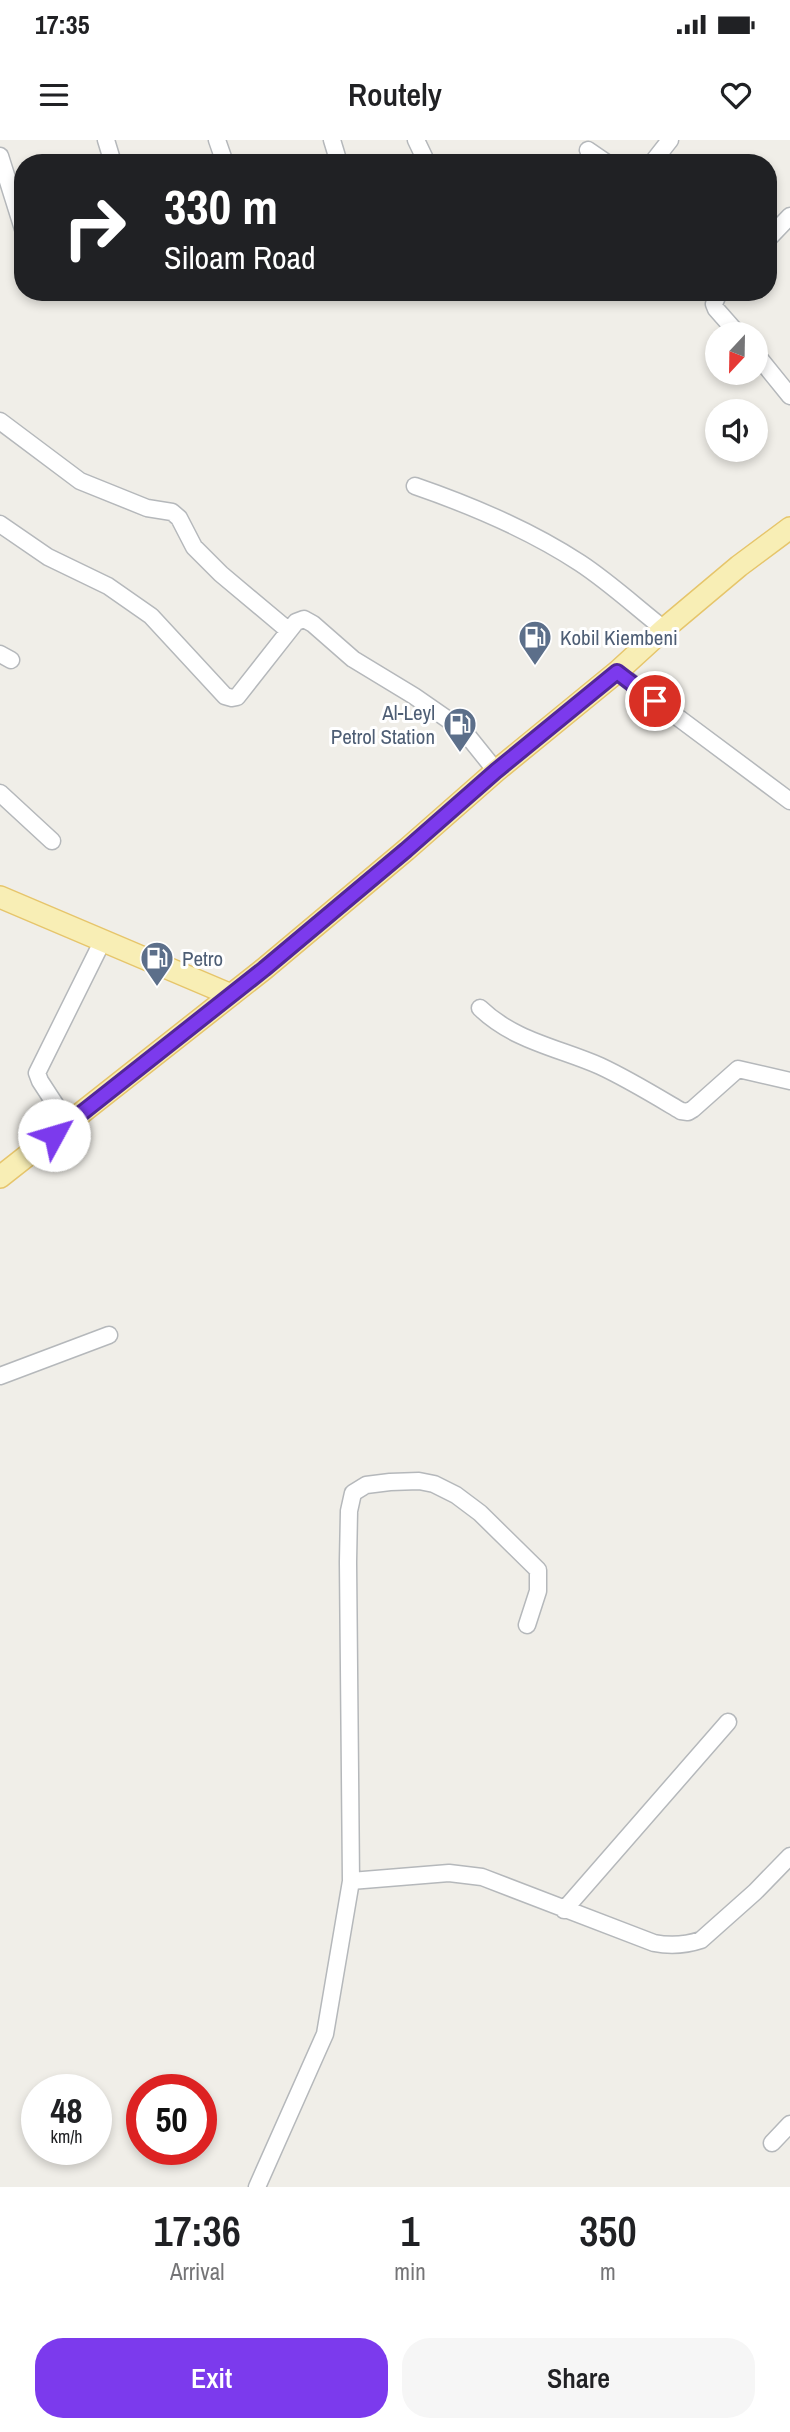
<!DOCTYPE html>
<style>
:root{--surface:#fff;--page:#f6f6f6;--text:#202124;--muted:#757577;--accent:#7c3aed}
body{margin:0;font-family:"Archivo Narrow",sans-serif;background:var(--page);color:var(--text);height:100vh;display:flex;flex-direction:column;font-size:26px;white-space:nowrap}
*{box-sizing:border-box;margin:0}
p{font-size:23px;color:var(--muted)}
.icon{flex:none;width:38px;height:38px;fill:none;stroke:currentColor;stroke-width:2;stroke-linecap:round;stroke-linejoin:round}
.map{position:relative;height:2047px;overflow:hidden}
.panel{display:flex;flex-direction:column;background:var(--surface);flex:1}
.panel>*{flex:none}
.guide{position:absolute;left:14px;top:14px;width:763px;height:147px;border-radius:28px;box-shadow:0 4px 10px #0003;background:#202124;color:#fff;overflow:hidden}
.needle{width:46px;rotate:202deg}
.tools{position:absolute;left:705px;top:182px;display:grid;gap:14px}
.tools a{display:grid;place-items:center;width:63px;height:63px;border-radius:50%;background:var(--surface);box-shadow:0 4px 10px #0003;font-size:35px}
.speed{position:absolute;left:21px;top:1934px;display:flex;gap:14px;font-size:35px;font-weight:700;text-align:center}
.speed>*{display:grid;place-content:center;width:91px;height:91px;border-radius:50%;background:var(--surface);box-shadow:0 4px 10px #0003;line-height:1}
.speed small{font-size:18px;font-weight:400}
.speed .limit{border:10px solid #d22;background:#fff;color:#111}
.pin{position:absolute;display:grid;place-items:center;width:60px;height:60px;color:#fff;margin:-30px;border:4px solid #fff;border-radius:50%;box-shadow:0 2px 7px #0007}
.me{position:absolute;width:77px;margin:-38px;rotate:51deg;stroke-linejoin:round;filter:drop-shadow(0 0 5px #0008)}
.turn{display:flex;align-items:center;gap:24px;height:147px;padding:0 35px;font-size:32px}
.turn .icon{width:91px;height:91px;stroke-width:2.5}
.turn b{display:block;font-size:49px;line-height:60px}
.eta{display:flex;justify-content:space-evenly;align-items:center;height:119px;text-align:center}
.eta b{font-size:42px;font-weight:600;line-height:49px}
.action{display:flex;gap:14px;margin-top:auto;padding:14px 35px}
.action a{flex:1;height:80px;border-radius:28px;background:var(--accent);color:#fff;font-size:28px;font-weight:600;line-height:80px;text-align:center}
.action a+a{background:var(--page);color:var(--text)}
.status{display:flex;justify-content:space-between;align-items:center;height:49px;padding:0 35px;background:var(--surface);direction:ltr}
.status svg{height:19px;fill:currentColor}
header{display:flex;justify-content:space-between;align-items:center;height:91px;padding:0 35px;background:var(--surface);font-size:32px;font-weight:600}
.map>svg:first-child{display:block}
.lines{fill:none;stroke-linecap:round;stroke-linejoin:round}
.minor-casing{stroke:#b5b8bb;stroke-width:19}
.major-casing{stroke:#e6c56b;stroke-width:24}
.minor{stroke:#fff;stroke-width:16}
.major{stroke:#f8eeb5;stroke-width:21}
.route-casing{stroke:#51269a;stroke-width:18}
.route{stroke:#7c3aed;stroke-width:12}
.labels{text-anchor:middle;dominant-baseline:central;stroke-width:6;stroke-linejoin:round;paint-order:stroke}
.service-label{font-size:21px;fill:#4e5e75;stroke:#fff;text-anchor:start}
</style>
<div class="status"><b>17:35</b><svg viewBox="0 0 49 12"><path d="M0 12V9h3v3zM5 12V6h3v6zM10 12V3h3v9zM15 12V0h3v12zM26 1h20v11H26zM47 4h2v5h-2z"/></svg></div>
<header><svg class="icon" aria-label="menu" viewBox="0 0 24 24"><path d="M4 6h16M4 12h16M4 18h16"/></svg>Routely<svg class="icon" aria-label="heart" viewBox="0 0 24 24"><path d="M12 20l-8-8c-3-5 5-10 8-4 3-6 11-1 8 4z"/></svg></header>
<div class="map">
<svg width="790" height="2047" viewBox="0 0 790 2047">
<rect width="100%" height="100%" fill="#f0eee8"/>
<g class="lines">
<defs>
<path id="minor" d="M106 0 113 23
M217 0 225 23
M332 0 339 23
M416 0 427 23
M588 10 607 23
M0 16 23 89
M652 23 670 0
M768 99 790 76
M719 152 714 164 716 169 738 194
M756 214 790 256
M0 281 80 341 147 368 172 372 179 378 194 407 221 434 289 491
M415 346C473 366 528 389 580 423 609 442 636 467 664 489
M0 384 48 417 108 446 151 476 225 556 232 558 237 557 296 482 304 479 313 484 353 519 414 556 463 590 496 631
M0 514 11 520
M617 532 790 661
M0 653 52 701
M480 868C514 901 559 908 600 926 628 939 654 955 681 971L688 972 693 969 738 929 790 941
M68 984 40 941 37 933 103 800
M0 1236 109 1195
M351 1741 449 1733 482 1737 654 1803C670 1806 686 1805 701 1800L755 1752 790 1716
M564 1770 728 1582
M772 2003 790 1984
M257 2047 325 1894 351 1741 348 1422 349 1371 353 1353 366 1345 390 1342 419 1341 434 1344 456 1355 480 1373 538 1430V1451L527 1485"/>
<path id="major" d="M0 757 231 855
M0 1037 264 829 406 710 496 631 617 532 664 489 739 426 790 388"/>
</defs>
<use href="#minor" class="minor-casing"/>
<use href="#major" class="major-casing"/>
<use href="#minor" class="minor"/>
<use href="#major" class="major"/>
</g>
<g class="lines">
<defs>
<path id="route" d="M54 995 264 829 406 710 496 631 617 532 655 561"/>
</defs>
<use href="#route" class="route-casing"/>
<use href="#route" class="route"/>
</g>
<defs>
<symbol id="fuel-pin" viewBox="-11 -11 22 30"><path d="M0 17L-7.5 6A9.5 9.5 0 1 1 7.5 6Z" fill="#5c6f8a" stroke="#fff"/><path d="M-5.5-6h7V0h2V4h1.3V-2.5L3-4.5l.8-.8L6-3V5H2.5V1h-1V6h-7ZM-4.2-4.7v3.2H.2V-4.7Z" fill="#fff"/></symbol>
</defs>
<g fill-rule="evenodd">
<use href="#fuel-pin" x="516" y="478" width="38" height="52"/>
<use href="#fuel-pin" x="441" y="565" width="38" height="52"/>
<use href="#fuel-pin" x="138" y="799" width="38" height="52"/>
</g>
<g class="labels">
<g class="service-label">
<text x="560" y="497">Kobil Kiembeni</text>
<text x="435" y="572" text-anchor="end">Al-Leyl<tspan x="435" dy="24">Petrol Station</tspan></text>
<text x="182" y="818">Petro</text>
</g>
</g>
</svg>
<div class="tools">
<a><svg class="needle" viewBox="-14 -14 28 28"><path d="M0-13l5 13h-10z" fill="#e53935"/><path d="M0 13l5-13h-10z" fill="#757577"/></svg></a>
<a><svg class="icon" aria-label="sound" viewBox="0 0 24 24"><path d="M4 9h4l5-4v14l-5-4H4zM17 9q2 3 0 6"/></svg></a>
</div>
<div class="speed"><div>48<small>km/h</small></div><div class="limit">50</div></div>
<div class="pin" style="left:655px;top:561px;background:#d93025"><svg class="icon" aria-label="arrive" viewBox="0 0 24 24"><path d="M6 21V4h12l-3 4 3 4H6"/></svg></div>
<svg class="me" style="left:54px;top:995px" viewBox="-20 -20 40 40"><circle r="19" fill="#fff"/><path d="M0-13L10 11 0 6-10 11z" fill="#7c3aed"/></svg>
<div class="guide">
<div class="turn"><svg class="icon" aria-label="right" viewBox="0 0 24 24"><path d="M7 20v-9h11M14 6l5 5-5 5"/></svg><div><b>330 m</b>Siloam Road</div></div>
</div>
</div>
<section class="panel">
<div class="eta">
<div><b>17:36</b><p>Arrival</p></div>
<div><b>1</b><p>min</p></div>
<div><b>350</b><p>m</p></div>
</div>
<div class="action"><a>Exit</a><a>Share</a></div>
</section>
